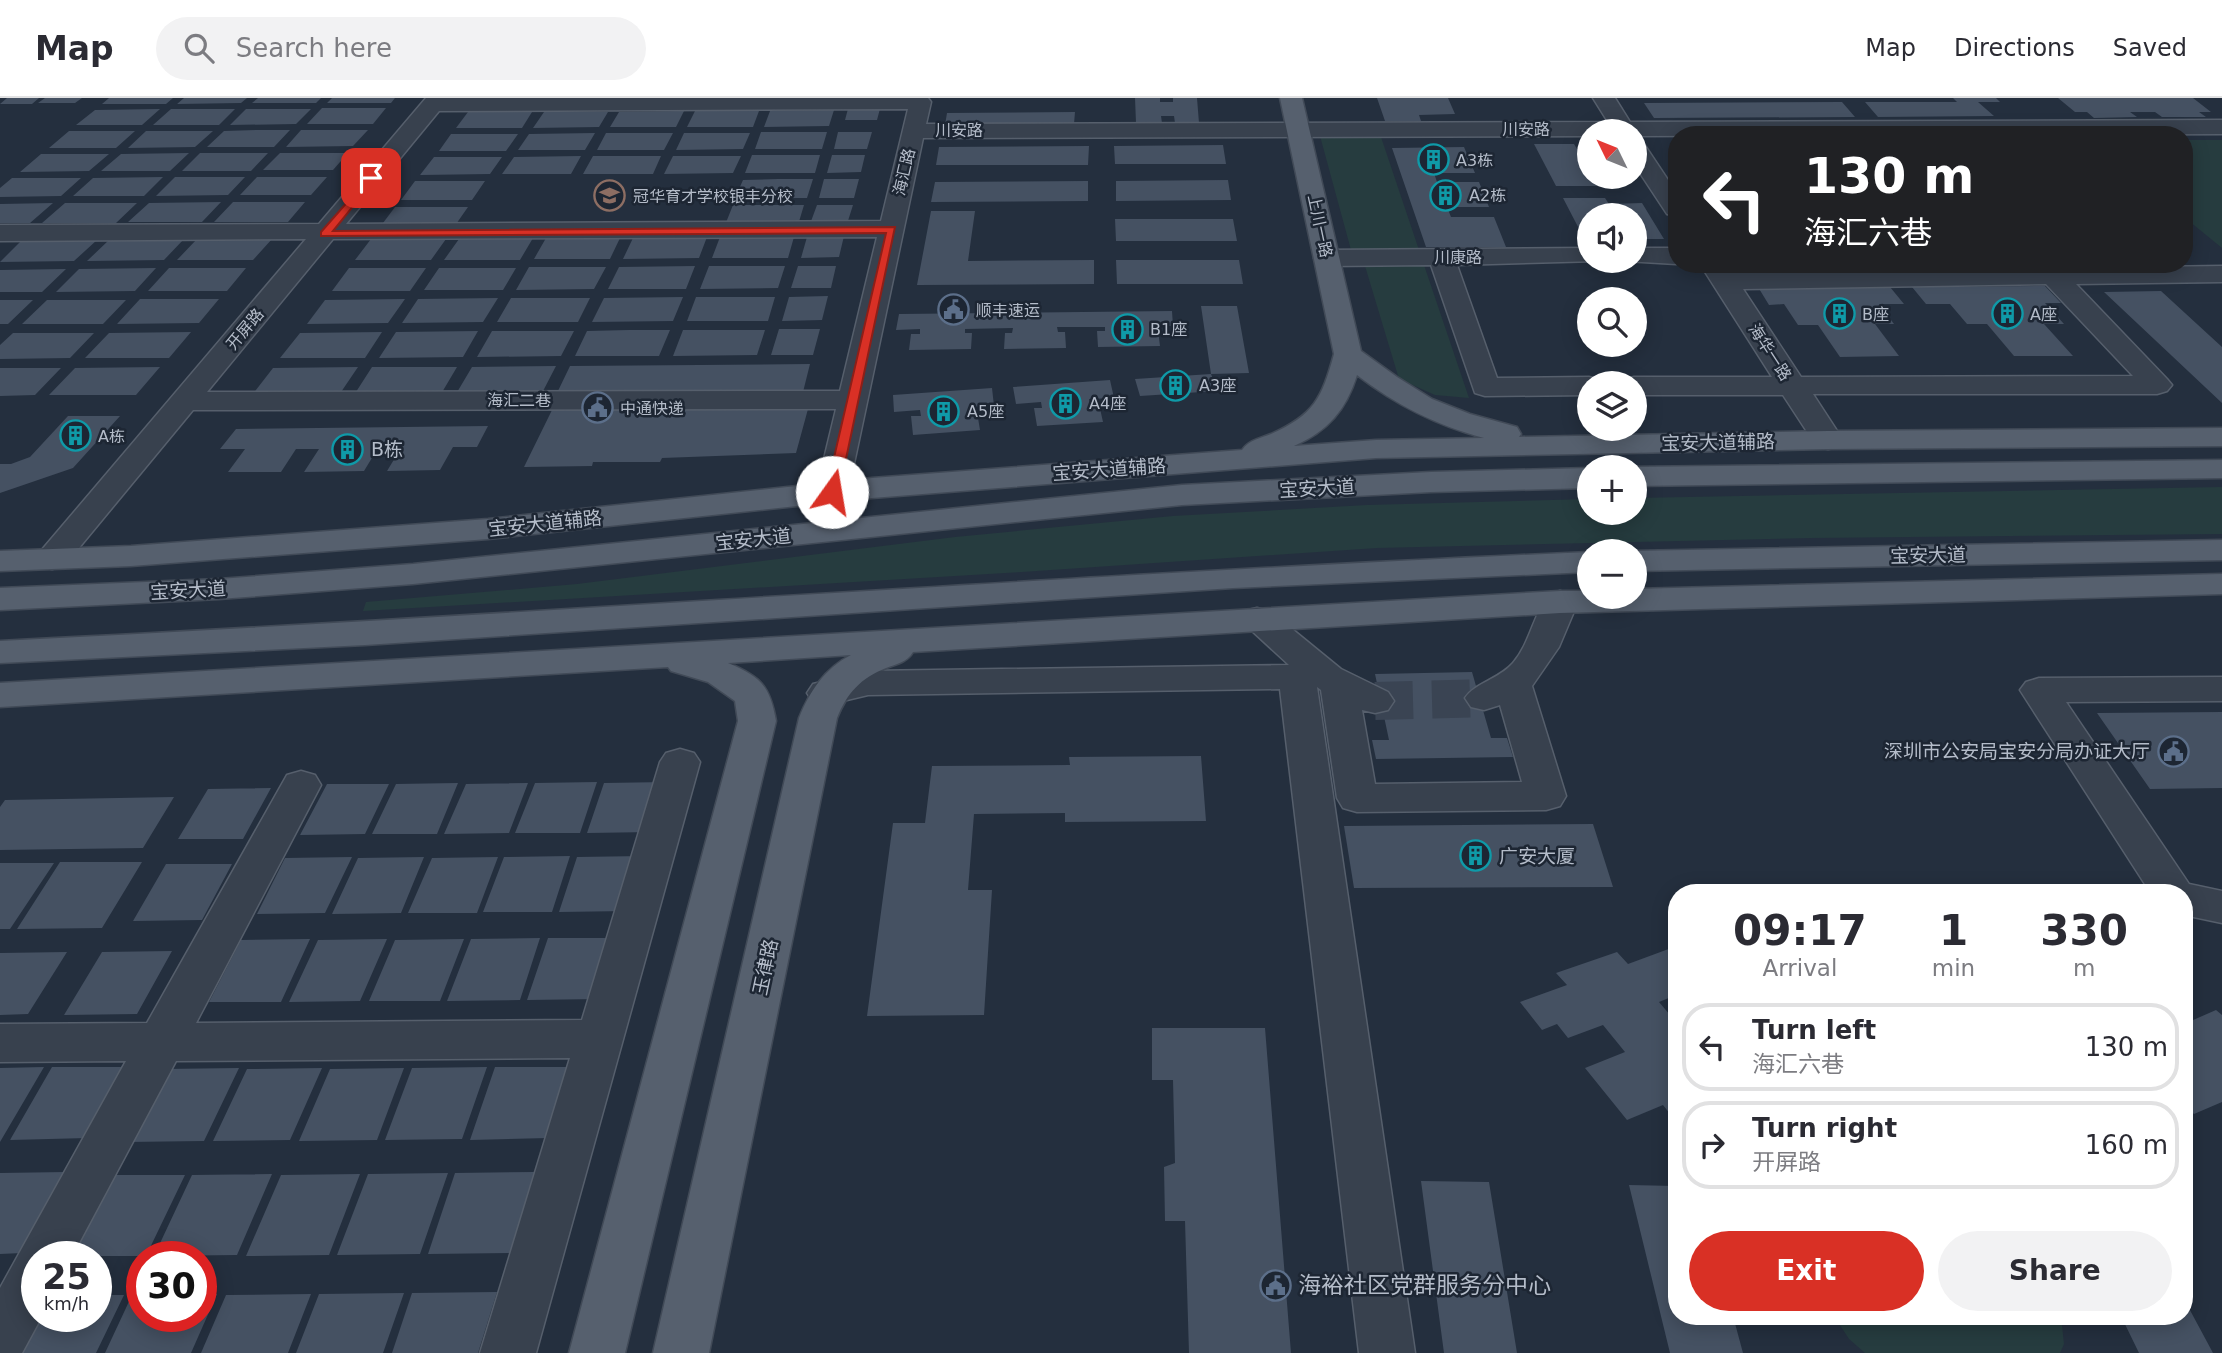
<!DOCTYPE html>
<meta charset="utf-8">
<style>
:root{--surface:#fff;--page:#f2f2f3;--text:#2b2b33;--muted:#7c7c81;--line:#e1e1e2;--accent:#d93025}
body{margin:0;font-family:"DejaVu Sans","Noto Sans SC",sans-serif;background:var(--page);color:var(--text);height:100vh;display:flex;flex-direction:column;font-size:26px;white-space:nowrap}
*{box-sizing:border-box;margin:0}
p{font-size:23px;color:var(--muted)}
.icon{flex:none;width:38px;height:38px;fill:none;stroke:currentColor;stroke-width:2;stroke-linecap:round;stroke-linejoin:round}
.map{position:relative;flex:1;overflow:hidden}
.sheet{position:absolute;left:1668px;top:786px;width:525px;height:441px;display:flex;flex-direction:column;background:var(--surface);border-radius:28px;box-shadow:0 4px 18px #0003}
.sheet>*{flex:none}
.hud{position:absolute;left:1668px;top:28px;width:525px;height:147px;border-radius:28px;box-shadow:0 4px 18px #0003;background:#202124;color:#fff;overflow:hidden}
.needle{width:46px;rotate:313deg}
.fabs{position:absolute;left:1577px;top:21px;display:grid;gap:14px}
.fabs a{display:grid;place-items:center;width:70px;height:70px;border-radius:50%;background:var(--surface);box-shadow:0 4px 18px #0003;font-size:35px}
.speed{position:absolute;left:21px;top:1143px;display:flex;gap:14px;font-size:35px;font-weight:700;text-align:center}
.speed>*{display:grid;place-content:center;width:91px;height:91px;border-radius:50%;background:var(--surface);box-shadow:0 4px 18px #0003;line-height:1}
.speed small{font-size:18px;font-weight:400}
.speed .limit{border:10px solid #d22;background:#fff;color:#111}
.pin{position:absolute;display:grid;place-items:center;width:60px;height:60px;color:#fff;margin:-30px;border-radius:14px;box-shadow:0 4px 10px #0006}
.me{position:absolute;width:77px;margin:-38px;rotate:13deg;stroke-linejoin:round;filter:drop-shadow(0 0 5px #0008)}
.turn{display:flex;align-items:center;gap:24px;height:147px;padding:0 21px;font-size:32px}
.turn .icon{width:91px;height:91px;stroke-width:2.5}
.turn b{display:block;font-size:49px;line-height:60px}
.eta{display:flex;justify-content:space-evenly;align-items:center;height:119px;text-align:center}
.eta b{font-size:42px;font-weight:700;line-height:49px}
.cta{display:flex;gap:14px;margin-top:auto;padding:14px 21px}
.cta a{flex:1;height:80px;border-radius:42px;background:var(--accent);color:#fff;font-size:28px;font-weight:700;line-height:80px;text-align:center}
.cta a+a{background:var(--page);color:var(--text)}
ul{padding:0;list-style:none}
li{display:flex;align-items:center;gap:21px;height:88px;margin:0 14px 10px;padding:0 7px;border:4px solid var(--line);border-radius:28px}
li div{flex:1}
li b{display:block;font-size:26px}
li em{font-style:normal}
header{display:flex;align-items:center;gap:42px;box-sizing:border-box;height:98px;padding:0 35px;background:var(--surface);border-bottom:2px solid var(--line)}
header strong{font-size:33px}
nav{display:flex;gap:38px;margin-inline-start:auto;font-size:24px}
.search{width:490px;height:63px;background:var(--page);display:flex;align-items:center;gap:18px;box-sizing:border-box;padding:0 24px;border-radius:38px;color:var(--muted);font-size:26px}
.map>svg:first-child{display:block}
.green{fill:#263c3f}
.building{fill:#455162}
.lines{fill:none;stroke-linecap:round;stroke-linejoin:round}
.minor-tunnel{stroke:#3a4453;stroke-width:38;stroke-dasharray:38 19;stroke-linecap:butt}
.minor-casing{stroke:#565f6c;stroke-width:3}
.major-casing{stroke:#414a57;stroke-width:3}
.minor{fill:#38414e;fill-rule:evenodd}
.major{fill:#56606e;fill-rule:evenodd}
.route{fill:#d93025;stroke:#8d1f18;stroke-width:2}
.labels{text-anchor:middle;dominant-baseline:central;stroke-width:5;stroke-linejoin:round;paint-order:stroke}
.far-street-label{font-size:16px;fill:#b4bcc9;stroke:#1d2633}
.far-poi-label{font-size:16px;fill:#b4bcc9;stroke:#1d2633;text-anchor:start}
.street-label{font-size:19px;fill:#b4bcc9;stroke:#1d2633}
.poi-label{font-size:19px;fill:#b4bcc9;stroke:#1d2633;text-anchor:start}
.near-poi-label{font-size:23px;fill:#b4bcc9;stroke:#1d2633;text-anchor:start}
</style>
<header>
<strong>Map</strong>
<div class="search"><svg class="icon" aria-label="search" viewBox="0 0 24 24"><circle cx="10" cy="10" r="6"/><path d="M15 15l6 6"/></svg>Search here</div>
<nav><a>Map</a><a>Directions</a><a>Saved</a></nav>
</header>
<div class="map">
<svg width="2222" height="1255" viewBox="0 0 2222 1255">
<rect width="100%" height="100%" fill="#242f3e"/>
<path class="green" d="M1320 38 1381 39 1419 152H1351Z
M2184 42H2222V150L2184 119Z
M1424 167 1469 300 1435 297 1399 281 1365 168Z
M2222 389V436L1812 440 1377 450 1022 474 363 513 366 504 577 486 955 439 1173 418 1367 407 1589 401V415H1634L1635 400Z
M1834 1218H2061L2064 1246 2060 1255H1865L1849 1241Z"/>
<path class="building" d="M7 0H39L32 6H0Z
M45 0H82L75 5H38Z
M109 0H173L166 6H102Z
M184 0H247L241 5 177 6Z
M258 0H321L316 5H252Z
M332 0H395L391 5H327Z
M1135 0H1160V4H1173V0H1197L1199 25H1175L1174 18H1161L1162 25H1136Z
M1377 0H1448L1455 16 1419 17 1421 23H1385Z
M1953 0H1996L2000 4H1978L1994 18 1878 19 1865 4H1957Z
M2058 0H2193L2211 14H2199L2206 19H2162L2155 14H2130L2137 19 2094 20 2087 14H2075Z
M1842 4 1855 19 1654 20 1644 5Z
M849 7H881L877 22H845Z
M322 10H386L373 26H307Z
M160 11 142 27H76L95 12Z
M171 11H235L219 27H153Z
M246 11H311L296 26 230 27Z
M834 12 829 28 764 29 770 13Z
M684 13 676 29H610L619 14Z
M695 13H759L753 29H687Z
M468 14H532L522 30H456Z
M544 14H608L599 29 533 30Z
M1075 14 1074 26 945 27 947 15Z
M257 32H290L274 49H207L224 33Z
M301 32H368L353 48 286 49Z
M69 33H135L116 50H49Z
M146 33H213L195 49 128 50Z
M761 34H827L822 51H755Z
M838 34H872L867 51H834Z
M595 35 585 52H518L529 36Z
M606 35H673L664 52H597Z
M684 35H750L743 51 676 52Z
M451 36H518L506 53H439Z
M1534 46H1574L1577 51H1589V79H1625L1627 82H1595L1598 88H1556Z
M1223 47 1226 66H1115L1114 48Z
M1089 48 1088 67H936L939 49Z
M1464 49 1475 75H1434L1437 84H1479L1489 109H1447L1451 119H1494L1506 149H1426L1392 50Z
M189 55 170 73H101L121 56Z
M200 55H268L251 73H182Z
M280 55H348L333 72H263Z
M41 56H109L89 73 20 74Z
M752 57H820L815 75H745Z
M832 57H865L861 74 827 75Z
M581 58 571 76H502L514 59Z
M593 58H661L653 76H583Z
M673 58H741L733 75 664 76Z
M434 59H502L490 76 420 77Z
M163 79 144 98H73L93 80Z
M175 79H245L228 97 156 98Z
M257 79H327L311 97H240Z
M12 80H81L61 98 0 99V90Z
M778 81H813L807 100H735L743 82Z
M824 81H859L854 100H819Z
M1228 82 1231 102 1116 103V83Z
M415 83H485L472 102H401Z
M1088 83V103L931 104 935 84Z
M1563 100H1605L1609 106 1642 105 1664 141H1634V117H1589V150Z
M221 104 202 124H128L149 105Z
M233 104H305L288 124H214Z
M53 105 30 125H0V106Z
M65 105H137L116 125H42Z
M733 107H804L798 127H725Z
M817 107H853L847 126H810Z
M395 109H468L454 129H380Z
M931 113H975L968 163 1094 162V186L917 187Z
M1115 121H1233L1237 143H1116Z
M844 138 839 159 801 160 807 139Z
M707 139 699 160 623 161 633 140Z
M720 139H794L788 160H712Z
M533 140 520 162H444L459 141Z
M546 140H620L610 161H534Z
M184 141 164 162 87 163 109 142Z
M197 141H272L253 162H177Z
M371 141H446L431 162H355Z
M22 142H97L74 163 0 164Z
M1116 162H1239L1243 186H1117Z
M695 168 686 191H608L619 169Z
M709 168H785L778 190 700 191Z
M798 168H836L831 190H791Z
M529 169H606L594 191 516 192Z
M156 170 135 193 56 194 79 171Z
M169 170H246L227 193H148Z
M349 170H426L410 193H332Z
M439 170H516L503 192H424Z
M66 171 42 194H0V172Z
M2045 188 2061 205H2045L2064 226H2044L2073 258H2014L1987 226H1967L1950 206H1926L1912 189Z
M1758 189H1890L1904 206H1879L1894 226H1875L1899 258 1840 259 1818 227H1798L1784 206 1769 207Z
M2161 193 2222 249V305L2104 194Z
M828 198 822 222 782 223 789 199Z
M683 199 673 223 592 224 604 200Z
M696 199H775L768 223H687Z
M498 200 483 224 402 225 418 201Z
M511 200H590L578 224H497Z
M140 201H219L199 225 117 226Z
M405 201 388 225 307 226 325 202Z
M0 202H33L8 226H0Z
M47 202H126L103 226H22Z
M1201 208H1237L1249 275 1211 276Z
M1172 213 1173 228H1150V233L1158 232 1160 248 1098 249 1097 233H1105V229H1057L1058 234H1065L1066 250 1004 251 1005 235H1012L1013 230 965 231V235H972L971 251 909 252 911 236H920V231L896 232 899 216Z
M779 231H820L813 257H771Z
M629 232H670L659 258H575L587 233Z
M683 232H765L757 257 673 258Z
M478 233 463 259 379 260 396 234Z
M492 233H574L561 258 477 259Z
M191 234 169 260H85L109 235Z
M382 234 365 260H280L300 235Z
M13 235H94L70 260 0 261V247Z
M810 266 803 294 557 295 570 268Z
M556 268 542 295 456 296 472 269Z
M160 269 136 297H49L75 270Z
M358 269 339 297H252L273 270Z
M372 269H457L441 296 354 297Z
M0 270H61L35 297 0 298Z
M1211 276 1217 293 1140 298 1135 281Z
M1110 282 1114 300 1089 301 1090 307 1099 306 1103 324 1037 328 1034 310H1042L1041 304 1016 306 1013 289Z
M992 290 994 308 968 309 969 315 977 314 980 332 913 337 911 318H921L920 312 894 314 893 297Z
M808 311 796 355 662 360 660 364H593L592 368 524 369 552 312Z
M68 318H120L73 370 0 395V366H11L30 359Z
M488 328 477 349H453L440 372 387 373 401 350H378L364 373 304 374 319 351H296L281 374H228L245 351H220L236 331Z
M1472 574 1491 640H1507L1513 659 1376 661 1372 642H1389L1375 576Z
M2222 614V690L2150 691 2097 615Z
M1201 658 1206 723 1065 724V715L974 716 968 792H992L984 917 867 918 893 725H925L932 668 1070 667 1069 659Z
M597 684 580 735H515L535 685Z
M667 684 652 734 587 735 604 685Z
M458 685 437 736H372L396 686Z
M528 685 509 735 444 736 466 686Z
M327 686H389L365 736 300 737Z
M271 690 243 741H178L208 691Z
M174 699 143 750 0 752V709L5 702Z
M1593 726 1613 789 1354 790 1344 728Z
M570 758 552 814H483L504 759Z
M643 758 627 813 559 814 577 759Z
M352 759 325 815 257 816 285 760Z
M424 759 401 815 332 816 358 760Z
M498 759 477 815H408L432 760Z
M60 764H142L102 830 17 831Z
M0 765H54L10 831H0Z
M166 766H232L202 822 133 823Z
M540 840 520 902 447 903 471 841Z
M548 840H617L599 901 527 902Z
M310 841 281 904H209L241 842Z
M387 841 360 903 289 904 318 842Z
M464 841 440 903H369L395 842Z
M1674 849 1676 852V883L1674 884 1676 887V897L1659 904 1676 924V1020L1674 1021 1663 1007 1627 1022 1585 970 1625 954 1603 927 1568 940 1557 926 1542 932 1520 904 1567 887 1556 875 1617 854 1628 866Z
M172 853 137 916 64 917 102 854Z
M67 854 28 916 0 917V855Z
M2216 912 2222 917V1004L2194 1016 2184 1007V926Z
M1152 930H1265L1291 1255H1189L1185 1123H1165L1164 1069 1175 1065 1173 982H1152Z
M44 969 0 1044V970Z
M52 969H127L88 1040 10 1042Z
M487 969 462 1041 385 1042 412 970Z
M495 969H569L548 1040 470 1042Z
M239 970 204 1043 126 1044 164 971Z
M322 970 290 1042 213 1043 247 971Z
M404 970 377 1042 299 1043 330 971Z
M66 1074 22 1155 0 1156V1075Z
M535 1074 511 1155 428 1156 455 1075Z
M448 1075 420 1156 337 1157 368 1076Z
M272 1076 237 1157 154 1158 192 1077Z
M360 1076 329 1157 246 1158 281 1077Z
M105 1077H185L146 1158H63Z
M1421 1083 1489 1084 1517 1255H1444Z
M1629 1087 1676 1088V1218H1733L1743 1255H1670Z
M497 1194 478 1255H392L412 1195Z
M404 1195 383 1255H296L319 1196Z
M201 1196H217L191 1255H105L132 1197H142V1218H201Z
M311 1196 288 1255H201L226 1197Z
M96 1197H124L96 1255H9L37 1218H96Z
M2184 1201 2213 1255H2139L2121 1218H2184Z"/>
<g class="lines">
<path class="minor-tunnel" d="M1375 603 1484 600"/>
<defs>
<path id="minor" d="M426 0H928L931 4 926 26 1608 24 1593 0H1615L1630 24 2222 22V36L1634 38V33H1589V38L923 40 848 394 843 401 832 404 821 401 816 394 836 311 193 312 64 468 52 471 40 468 35 461 40 454 306 141 0 143V127L319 126ZM908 11 881 123 346 126 439 13ZM877 139 840 293 207 294 333 141Z
M1634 41 1642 43 1676 94V118L1667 116 1634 66Z
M1589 150V163H1598L1457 167 1497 280 1589 279 1599 282 1602 285H1589V297L1485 298 1475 295 1431 167 1327 168 1318 166 1314 160 1318 154 1327 152Z
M1634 150H1676V166L1625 163H1634Z
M1700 166H1726L1732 175 2222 168V184L2076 186 2167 281 2172 287 2167 293 2157 296H1813L1843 342 1839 349 1828 351 1817 349 1783 297H1634V285H1621L1624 282 1634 279H1772ZM2046 186 2133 278 1801 279 1743 191Z
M1560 493 1572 497 1578 504 1559 549 1532 588 1566 698 1560 708 1546 712 1357 714 1343 710 1337 700 1321 592 1317 589 1415 1255H1359L1280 591 868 597 826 607 813 604 807 595 813 586 868 573 1289 567 1239 521 1244 513 1257 510 1270 513 1341 571 1388 594 1394 603 1388 612 1375 615 1362 612 1375 686 1522 684 1500 607 1484 612 1471 609 1465 600C1475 585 1499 581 1513 565 1530 545 1533 518 1548 497Z
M2222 579V603L2066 604 2189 786 2222 793V825L2184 817V794H2150L2020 592 2026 584 2039 580Z
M680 651 694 655 700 664 536 1255H480L570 960 176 963 72 1158H37V1218H42L22 1255H0V1190L126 963 0 964V926L147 925 287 677 301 673 315 677 321 687 196 925 582 922 660 664 666 655Z"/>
<path id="major" d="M1280 0H1302L1361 253 1397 279 1432 301 1470 316 1517 329 1521 336 1519 339 1828 333 2222 330V348L1828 351 1376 360 872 400 488 441 131 468 0 473V453L131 448 488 421 872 380 1242 352C1249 342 1261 340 1271 336 1314 317 1322 300 1334 256ZM1357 277C1396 307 1436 327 1484 340L1376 342 1294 348C1328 333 1346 312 1357 277Z
M2222 362V380L1634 388V369H1631Z
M1589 370V390L1431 394 1182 407 413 486 219 501 0 512V490L219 481 413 466 1182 387 1431 374Z
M2222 442V462L1634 473V453H1632Z
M1589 454V474L1233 490 365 547 0 565V543C530 517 1059 477 1589 454Z
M2222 476V496L1560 515 913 554C907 564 897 566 886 570 861 580 847 595 837 620L709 1255H653L799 620C810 593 824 571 851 557L728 565C761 579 770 588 776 623L625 1255H569L738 623 735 603 708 584 671 573 668 569 0 609V585L1560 493H1589V499H1634V491Z"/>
</defs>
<use href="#minor" class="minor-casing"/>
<use href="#major" class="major-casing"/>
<use href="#minor" class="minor"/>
<use href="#major" class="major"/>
</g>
<path class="route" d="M371 77 376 80 333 133 895 129 839 394 832 398 826 394 886 135 321 138V134Z"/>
<defs>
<symbol id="building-ring" viewBox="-11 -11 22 22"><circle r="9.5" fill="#1d2633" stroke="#0f9aa8" stroke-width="1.5"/><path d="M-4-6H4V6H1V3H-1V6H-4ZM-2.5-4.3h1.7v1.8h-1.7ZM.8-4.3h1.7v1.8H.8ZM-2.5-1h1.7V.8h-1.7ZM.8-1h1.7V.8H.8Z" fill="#0f9aa8"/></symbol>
<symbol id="school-ring" viewBox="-11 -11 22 22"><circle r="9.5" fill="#1d2633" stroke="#8d6e63" stroke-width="1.5"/><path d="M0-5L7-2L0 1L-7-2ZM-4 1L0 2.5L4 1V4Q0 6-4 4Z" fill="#8d6e63"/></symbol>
<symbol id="civic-ring" viewBox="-11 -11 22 22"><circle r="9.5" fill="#1d2633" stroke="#5c6f8a" stroke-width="1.5"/><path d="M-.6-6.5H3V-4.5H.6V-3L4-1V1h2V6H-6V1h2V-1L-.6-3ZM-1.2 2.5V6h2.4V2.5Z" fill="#5c6f8a"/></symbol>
</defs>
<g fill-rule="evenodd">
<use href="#building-ring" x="1416" y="44" width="35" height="35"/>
<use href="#building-ring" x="1428" y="80" width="35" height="35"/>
<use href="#school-ring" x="592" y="80" width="35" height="35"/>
<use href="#civic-ring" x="936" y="194" width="35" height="35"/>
<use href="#building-ring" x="1822" y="198" width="35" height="35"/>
<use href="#building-ring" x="1990" y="198" width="35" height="35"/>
<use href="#building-ring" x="1110" y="214" width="35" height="35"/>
<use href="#building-ring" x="1158" y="270" width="35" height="35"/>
<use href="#building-ring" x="1048" y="288" width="35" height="35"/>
<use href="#civic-ring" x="580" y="292" width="35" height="35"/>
<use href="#building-ring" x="926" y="296" width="35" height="35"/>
<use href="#building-ring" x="58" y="320" width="35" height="35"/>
<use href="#building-ring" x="330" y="334" width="35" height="35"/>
<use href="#civic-ring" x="2156" y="636" width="35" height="35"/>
<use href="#building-ring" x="1458" y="740" width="35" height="35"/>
<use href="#civic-ring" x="1258" y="1170" width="35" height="35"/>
</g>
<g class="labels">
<g class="far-street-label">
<text x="1526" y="31">川安路</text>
<text x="959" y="32">川安路</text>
<text transform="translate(904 74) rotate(-77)">海汇路</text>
<text transform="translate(1320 128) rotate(78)">上川一路</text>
<text x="1458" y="159">川康路</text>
<text transform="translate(245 231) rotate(-50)">开屏路</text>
<text transform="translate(1770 254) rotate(57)">海华一路</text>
<text x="519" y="302">海汇二巷</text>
</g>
<g class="far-poi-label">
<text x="1456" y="62">A3栋</text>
<text x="1469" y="97">A2栋</text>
<text x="633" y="98">冠华育才学校银丰分校</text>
<text x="976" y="212">顺丰速运</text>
<text x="1862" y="216">B座</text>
<text x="2030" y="216">A座</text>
<text x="1150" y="231">B1座</text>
<text x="1199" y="287">A3座</text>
<text x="1089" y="305">A4座</text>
<text x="620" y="310">中通快递</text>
<text x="967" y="313">A5座</text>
<text x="98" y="338">A栋</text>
</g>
<g class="street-label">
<text transform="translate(1718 344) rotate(-1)">宝安大道辅路</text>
<text transform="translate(1109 371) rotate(-4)">宝安大道辅路</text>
<text transform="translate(1317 390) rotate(-3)">宝安大道</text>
<text transform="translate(545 425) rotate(-6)">宝安大道辅路</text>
<text transform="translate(753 441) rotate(-6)">宝安大道</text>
<text transform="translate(1928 457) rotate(-1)">宝安大道</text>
<text transform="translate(188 492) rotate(-3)">宝安大道</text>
<text transform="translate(765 869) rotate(-78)">玉律路</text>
</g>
<g class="poi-label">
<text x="371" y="351">B栋</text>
<text x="2150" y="653" text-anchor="end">深圳市公安局宝安分局办证大厅</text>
<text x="1499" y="758">广安大厦</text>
</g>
<g class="near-poi-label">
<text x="1298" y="1187">海裕社区党群服务分中心</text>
</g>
</g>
</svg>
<div class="fabs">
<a><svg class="needle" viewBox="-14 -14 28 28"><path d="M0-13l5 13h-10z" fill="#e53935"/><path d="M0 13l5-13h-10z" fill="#7c7c81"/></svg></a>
<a><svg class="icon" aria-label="sound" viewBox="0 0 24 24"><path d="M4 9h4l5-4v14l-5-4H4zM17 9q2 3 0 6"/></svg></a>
<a><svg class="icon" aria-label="search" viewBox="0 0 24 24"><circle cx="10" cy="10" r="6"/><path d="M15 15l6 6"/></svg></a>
<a><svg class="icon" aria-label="layers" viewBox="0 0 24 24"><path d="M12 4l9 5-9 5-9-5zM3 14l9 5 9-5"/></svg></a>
<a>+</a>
<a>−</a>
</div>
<div class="speed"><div>25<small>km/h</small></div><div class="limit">30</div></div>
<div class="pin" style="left:371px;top:80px;background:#d93025"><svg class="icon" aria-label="arrive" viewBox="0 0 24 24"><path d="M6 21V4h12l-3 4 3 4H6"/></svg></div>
<svg class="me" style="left:832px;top:394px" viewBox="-20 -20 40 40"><circle r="19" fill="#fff"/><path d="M0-13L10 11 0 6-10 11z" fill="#d93025"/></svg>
<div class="hud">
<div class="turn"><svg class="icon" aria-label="left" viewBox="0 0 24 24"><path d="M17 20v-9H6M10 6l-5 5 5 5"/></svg><div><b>130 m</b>海汇六巷</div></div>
</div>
<section class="sheet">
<div class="eta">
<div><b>09:17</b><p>Arrival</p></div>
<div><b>1</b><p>min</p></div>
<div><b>330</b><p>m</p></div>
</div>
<ul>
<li><svg class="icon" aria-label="left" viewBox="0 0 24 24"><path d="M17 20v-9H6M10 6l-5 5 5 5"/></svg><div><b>Turn left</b><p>海汇六巷</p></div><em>130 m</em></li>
<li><svg class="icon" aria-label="right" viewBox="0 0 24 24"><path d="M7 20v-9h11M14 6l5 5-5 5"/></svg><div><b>Turn right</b><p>开屏路</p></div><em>160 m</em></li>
</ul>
<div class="cta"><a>Exit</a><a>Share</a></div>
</section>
</div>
